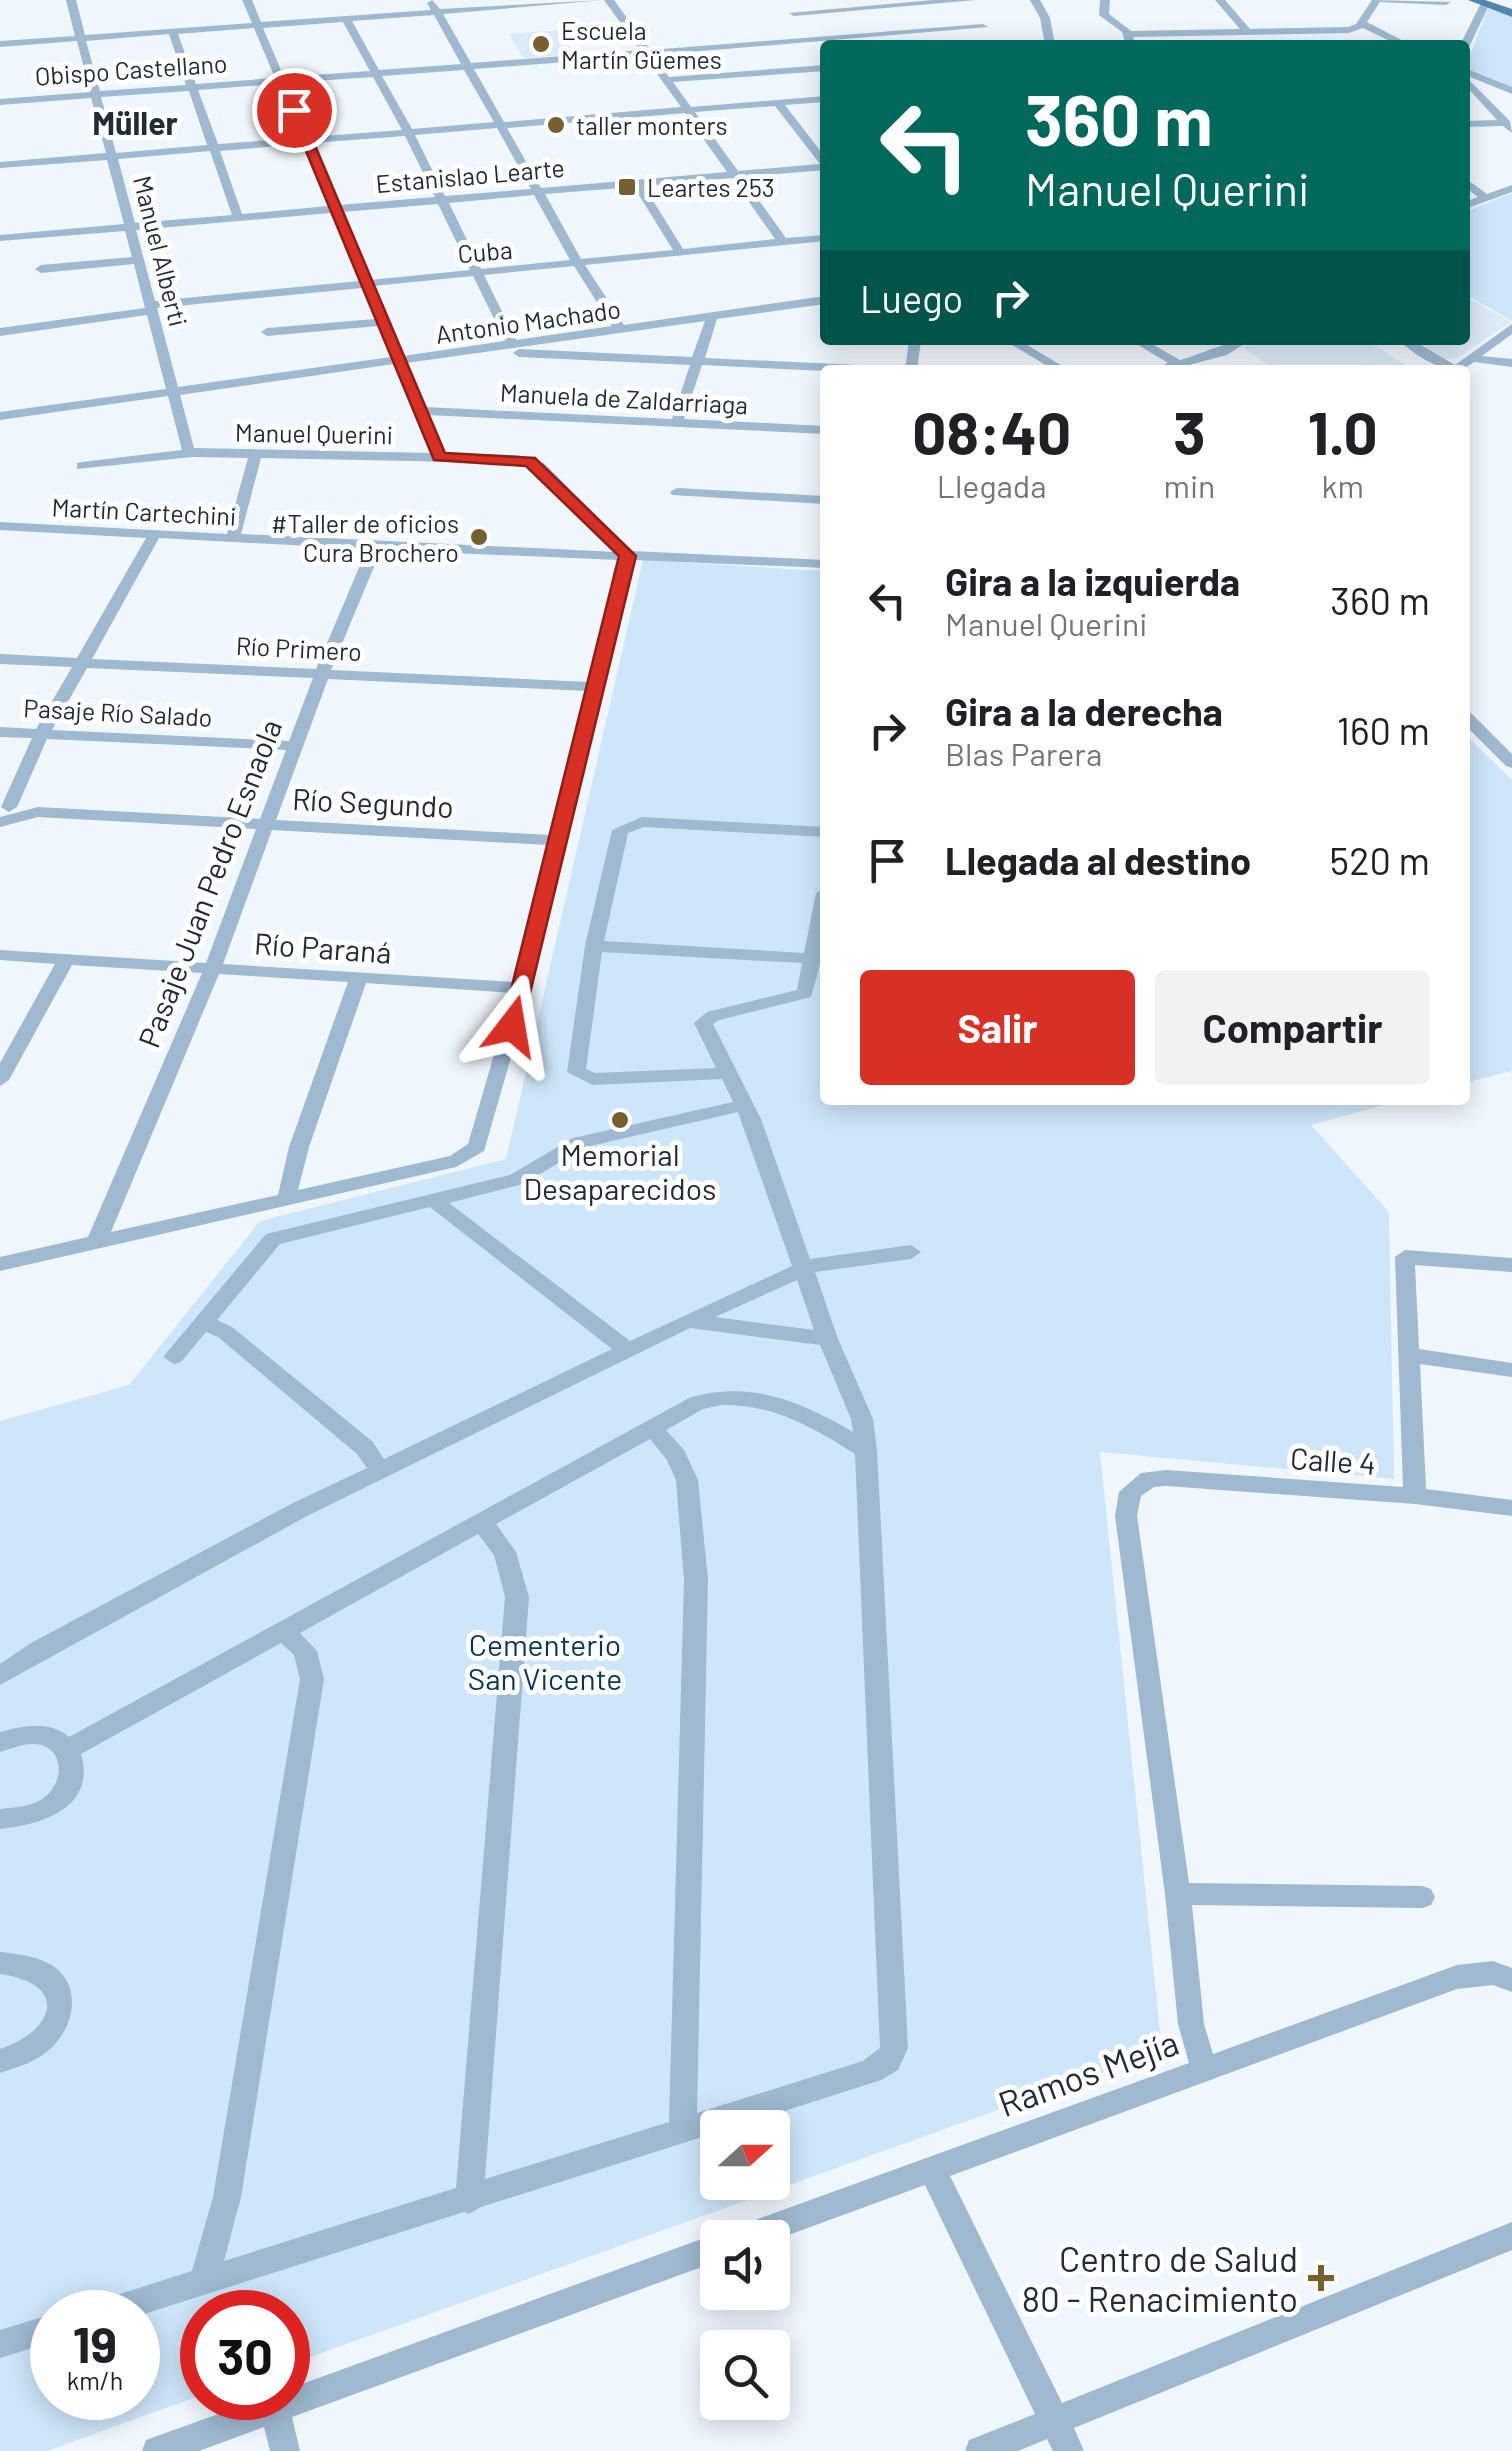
<!DOCTYPE html>
<html lang="es">
<meta charset="utf-8">
<style>
:root{--surface:#fff;--page:#f2f2f2;--text:#202124;--muted:#757577;--accent:#d93025}
body{margin:0;font-family:Barlow,sans-serif;background:var(--page);color:var(--text);height:100vh;display:flex;flex-direction:column;font-size:38px;white-space:nowrap}
*{box-sizing:border-box;margin:0}
p{font-size:32px;color:var(--muted)}
.icon{flex:none;width:55px;height:55px;fill:none;stroke:currentColor;stroke-width:2;stroke-linecap:round;stroke-linejoin:round}
.map{position:relative;flex:1;overflow:hidden}
.sheet{position:absolute;left:820px;top:365px;width:650px;height:740px;display:flex;flex-direction:column;background:var(--surface);border-radius:10px;box-shadow:0 5px 25px #0003}
.sheet>*{flex:none}
.guide{position:absolute;left:820px;top:40px;width:650px;height:305px;border-radius:10px;box-shadow:0 5px 25px #0003;background:#00695c;color:#fff;overflow:hidden}
.needle{width:65px;rotate:69deg}
.buttons{position:absolute;left:700px;top:2110px;display:grid;gap:20px}
.buttons a{display:grid;place-items:center;width:90px;height:90px;border-radius:10px;background:var(--surface);box-shadow:0 5px 25px #0003;font-size:50px}
.speed{position:absolute;left:30px;top:2290px;display:flex;gap:20px;font-size:50px;font-weight:700;text-align:center}
.speed>*{display:grid;place-content:center;width:130px;height:130px;border-radius:50%;background:var(--surface);box-shadow:0 5px 25px #0003;line-height:1}
.speed small{font-size:25px;font-weight:400}
.speed .limit{border:15px solid #d22;background:#fff;color:#111}
.pin{position:absolute;display:grid;place-items:center;width:85px;height:85px;color:#fff;margin:-42px;border:5px solid #fff;border-radius:50%;box-shadow:0 2px 10px #0007}
.me{position:absolute;width:110px;margin:-55px;rotate:14deg;stroke-linejoin:round;filter:drop-shadow(0 0 8px #0008)}
.turn{display:flex;align-items:center;gap:35px;height:210px;padding:0 40px;font-size:45px}
.turn .icon{width:130px;height:130px;stroke-width:2.5}
.turn b{display:block;font-size:70px;line-height:85px}
.then{display:flex;align-items:center;height:95px;padding:0 40px;background:#0003;gap:20px;font-size:38px}
.eta{display:flex;justify-content:space-evenly;align-items:center;height:170px;text-align:center}
.eta b{font-size:60px;font-weight:700;line-height:70px}
.primary-button{display:flex;gap:20px;margin-top:auto;padding:20px 40px}
.primary-button a{flex:1;height:115px;border-radius:10px;background:var(--accent);color:#fff;font-size:40px;font-weight:700;line-height:115px;text-align:center}
.primary-button a+a{background:var(--page);color:var(--text)}
ul{padding:0;list-style:none}
li{display:flex;align-items:center;gap:30px;height:130px;padding:0 40px}
li div{flex:1}
li b{display:block;font-size:38px}
li em{font-style:normal}
.map>svg:first-child{display:block}
.built{fill:#dcebf8}
.green{fill:#cee6fa;fill-rule:evenodd}
.lines{fill:none;stroke-linecap:round;stroke-linejoin:round}
.minor{fill:#9eb9d0;fill-rule:evenodd}
.major{fill:#5186ae;fill-rule:evenodd}
.route{fill:#d93025;stroke:#8d1f18;stroke-width:2.5}
.poi-dot{fill:#756130;stroke:#fff;stroke-width:4}
.labels{text-anchor:middle;dominant-baseline:central;stroke-width:10;stroke-linejoin:round;paint-order:stroke}
.far-poi-label{font-size:25px;fill:#202c36;stroke:#fff;text-anchor:start}
.far-street-label{font-size:25px;fill:#202c36;stroke:#fff}
.street-label{font-size:30px;fill:#202c36;stroke:#fff}
.poi-label{font-size:30px;fill:#202c36;stroke:#fff}
.park-label{font-size:30px;fill:#023758;stroke:#fff}
.far-district-label{font-size:32px;font-weight:bold;fill:#202c36;stroke:#fff}
.near-street-label{font-size:35px;fill:#202c36;stroke:#fff}
.near-poi-label{font-size:35px;fill:#202c36;stroke:#fff;text-anchor:end}
</style>
<div class="map">
<svg width="1512" height="2451" viewBox="0 0 1512 2451">
<rect width="100%" height="100%" fill="#f0f7fc"/>
<path class="built" d="M558 30 574 54 523 58 509 34Z
M1465 296 1511 322 1458 358 1446 359 1416 340H1465Z
M1254 340H1366L1413 370H1275L1244 348Z"/>
<path class="green" d="M1488 8 1512 16V87L1465 68Z
M1512 193V321L1465 294V212Z
M643 560 825 571V1100H1402L1311 1125 1389 1212 1394 1479 1100 1452 1162 2051 288 2365V2312H202V2395L47 2451H0V1421L129 1385 260 1221 506 1159ZM718 2128H772V2182H718ZM52 2312H138V2398H52Z
M1465 734 1512 780V1071L1465 1083Z"/>
<g class="lines">
<path class="minor" d="M66 0H76L85 35 252 23 242 0H252L261 22 431 10 427 3 432 0 440 9 604 0 443 14 471 63 640 50 604 0H614L650 50 983 24 988 27 654 55 669 77 825 65V71L673 82 691 107 825 96V102L785 105 825 157V170L742 177 786 238 825 235V241L585 265 624 325 825 296V304L717 319 705 358 881 366 887 370 825 371 702 365 684 419 825 426V434L428 415 444 454 517 455 544 463 632 551 825 560V568L634 560 531 988 484 1151 456 1167 0 1271V1257L88 1237 202 973 72 965 9 1080 0 1086V1063L55 964 0 960V950L206 963 256 829 38 817 0 827V817L38 807 260 819 286 750 47 739 17 807 9 812 1 807 32 738 0 737V727L36 729 72 667 0 664V654L77 658 146 538 0 530V522L227 534 248 458 192 457 77 469V463L82 462 182 450 168 396 0 420V412L166 389 147 315 0 336V328L145 308 134 264 41 273 35 269 41 265 132 257 125 231 0 241V235L124 224 107 160 0 168V162L106 153 91 98 0 105V99L90 92 77 41 0 47V41L75 36ZM434 15 461 64 379 70 352 21ZM343 22 370 71 284 77 263 28ZM254 28 275 78 196 84 178 34ZM169 34 186 85 100 91 86 41ZM644 56 681 107 504 122 474 69ZM464 70 494 122 412 129 382 76ZM373 77 402 130 310 137 287 83ZM277 84 300 138 218 144 198 90ZM189 91 207 145 116 153 101 97ZM775 106 820 164 738 171 695 112ZM685 113 727 172 541 188 507 128ZM497 128 531 189 445 196 415 135ZM405 136 435 197 339 205 312 143ZM302 144 328 206 242 214 220 151ZM210 151 232 215 135 223 118 159ZM732 178 775 239 683 249 644 186ZM634 187 673 250 581 259 545 194ZM534 195 570 260 481 269 449 203ZM438 204 470 270 370 280 342 212ZM331 213 359 281 155 301 136 230ZM574 266 612 326 516 340 484 275ZM473 276 505 341 403 356 373 286ZM362 288 375 319 267 328 261 332 267 336 378 326 391 357 178 387 157 308ZM705 321 692 357 519 349 513 353 519 357 690 365 672 419 425 407 406 363ZM394 364 431 453 194 448 180 395ZM261 458 516 463 534 469 617 552 241 534ZM159 538 367 549 316 669 92 659ZM381 550 620 560 589 682 331 670ZM87 668 313 678 289 741 52 730ZM328 679 587 691 551 835 276 820ZM272 830 549 845 514 982 223 964ZM219 974 348 982 289 1147 278 1195 111 1232ZM366 983 512 993 468 1144 450 1156 298 1190 309 1147Z
M933 0H976L794 16 789 13Z
M1030 0H1040L1050 18 1055 45H1045L1040 18Z
M1100 0H1110L1109 14 1131 31 1240 29 1215 0H1225L1250 29 1348 27 1356 24 1372 0 1451 2 1446 5 1380 2 1367 22 1411 45H1398L1363 28 1349 33 1133 37 1136 45H1126L1122 32 1099 15Z
M1482 1 1490 3 1470 45 1465 48V45H1460Z
M1465 68 1512 87V94L1465 75Z
M1465 76 1510 121 1512 133 1503 126 1465 127V121L1497 120 1465 85Z
M1465 178 1487 194 1512 185V192L1465 209V202L1478 197 1465 187Z
M1512 324V334L1482 356 1512 359V367L1474 362C1450 381 1418 357 1398 340H1413L1455 365Z
M909 340H921L917 370H905Z
M1004 340H1019L1069 370H1054Z
M1130 340H1145L1180 360C1202 354 1229 340 1250 340L1227 355 1189 365 1187 370H1152L1168 363Z
M677 488 825 496V504L672 495 670 492Z
M1465 711 1471 713 1512 754V768L1506 766 1465 725Z
M642 817 825 827V837L644 827 628 833 604 941 804 953 816 893 825 888 822 954H825V964H820L811 997 719 1020 713 1024 761 1119 810 1259 911 1245 921 1252 911 1259 815 1272 838 1339 873 1419 877 1450 908 2048 898 2070 881 2080 732 2128H718V2132L481 2207 469 2214 464 2212 138 2316V2312H90L95 2302 192 2271 213 2197 300 1679 294 1655 281 1643 81 1754C97 1808 41 1825 0 1829V1809C16 1807 33 1807 46 1796 67 1778 62 1743 32 1744 22 1744 10 1749 0 1752V1732C24 1726 49 1720 69 1737L689 1398C750 1380 800 1401 853 1432L851 1419 820 1345 690 1328 307 1516 0 1685V1664L31 1643 291 1504 367 1468 357 1454 218 1337 206 1332 181 1362 174 1364 163 1357 266 1234 510 1175 573 1138 733 1102 722 1079 593 1085 567 1072 585 946 612 830ZM602 952 802 963 797 990 707 1012 694 1023 716 1068 595 1073 586 1069ZM738 1112 792 1266 630 1341 449 1203 523 1184 586 1147ZM430 1207 612 1349 384 1459 373 1442 232 1327 217 1320 280 1244ZM797 1280 814 1330 715 1317ZM721 1405C773 1404 812 1427 855 1454L880 2048 863 2061 697 2113 708 1580 698 1480 684 1450 666 1430 703 1409ZM650 1439 667 1460 676 1480 684 1580 669 2122 485 2179 529 1597 516 1552 496 1524ZM478 1534 494 1555 505 1597 456 2188 224 2261 241 2197 324 1679 317 1651 300 1633Z
M1405 1250 1512 1258V1272L1415 1265 1419 1349 1512 1363V1377L1420 1364 1426 1489 1512 1500V1516L1415 1504 1166 1486 1154 1487 1141 1496 1137 1516 1189 1883 1422 1886 1431 1889 1435 1897 1431 1905 1422 1908 1192 1905 1204 2024 1213 2054 1457 1965 1493 1961 1512 1968V1992L1493 1985 1457 1989 950 2176 1062 2403 1512 2222V2250L1074 2428 1084 2451H1053L1047 2439 1018 2451H965L969 2440 1035 2414 925 2185 772 2241V2238H730L734 2228 744 2224 1189 2063 1178 2024 1165 1894 1115 1516 1119 1492 1141 1473 1166 1470 1403 1487 1395 1257Z
M0 1952C19 1954 37 1956 53 1966 83 1986 74 2028 50 2049 36 2062 18 2067 0 2073V2049C54 2031 71 1984 0 1974Z
M718 2233 728 2238H718V2261L292 2417 300 2451H270L264 2427 199 2451H142L146 2440 157 2436 263 2398H288V2389Z
M52 2314V2342L0 2358V2330Z"/>
<path class="major" d="M1468 0H1485L1512 9V17Z"/>
</g>
<path class="route" d="M294 107 300 110 445 453 535 458 636 556 522 1026 512 1032 502 1026 619 556 526 466 434 460 289 110Z"/>
<g class="poi-dot">
<circle cx="541" cy="44" r="10"/>
<circle cx="556" cy="125" r="10"/>
<rect x="617" y="177" width="20" height="20" rx="5"/>
<circle cx="479" cy="537" r="10"/>
<circle cx="620" cy="1120" r="10"/>
<path d="M1316 2263h10v10h10v10h-10v10h-10v-10h-10v-10h10z"/>
</g>
<g class="labels">
<g class="far-poi-label">
<text x="561" y="30">Escuela<tspan x="561" dy="29">Martín Güemes</tspan></text>
<text x="576" y="125">taller monters</text>
<text x="647" y="187">Leartes 253</text>
<text x="459" y="523" text-anchor="end">#Taller de oficios<tspan x="459" dy="29">Cura Brochero</tspan></text>
</g>
<g class="far-street-label">
<text transform="translate(131 69) rotate(-4)">Obispo Castellano</text>
<text transform="translate(470 175) rotate(-5)">Estanislao Learte</text>
<text transform="translate(161 251) rotate(76)">Manuel Alberti</text>
<text transform="translate(485 251) rotate(-5)">Cuba</text>
<text transform="translate(528 321) rotate(-8)">Antonio Machado</text>
<text transform="translate(624 398) rotate(3)">Manuela de Zaldarriaga</text>
<text transform="translate(314 433) rotate(1)">Manuel Querini</text>
<text transform="translate(144 511) rotate(3)">Martín Cartechini</text>
<text transform="translate(299 648) rotate(3)">Río Primero</text>
<text transform="translate(118 712) rotate(3)">Pasaje Río Salado</text>
</g>
<g class="street-label">
<text transform="translate(373 802) rotate(3)">Río Segundo</text>
<text transform="translate(209 883) rotate(-69)">Pasaje Juan Pedro Esnaola</text>
<text transform="translate(323 947) rotate(4)">Río Paraná</text>
<text transform="translate(1333 1460) rotate(4)">Calle 4</text>
</g>
<g class="poi-label">
<text x="620" y="1154">Memorial<tspan x="620" dy="34">Desaparecidos</tspan></text>
</g>
<g class="park-label">
<text x="545" y="1644">Cementerio<tspan x="545" dy="34">San Vicente</tspan></text>
</g>
<g class="far-district-label">
<text x="135" y="122">Müller</text>
</g>
<g class="near-street-label">
<text transform="translate(1088 2072) rotate(-20)">Ramos Mejía</text>
</g>
<g class="near-poi-label">
<text x="1298" y="2258">Centro de Salud<tspan x="1298" dy="40">80 - Renacimiento</tspan></text>
</g>
</g>
</svg>
<div class="buttons">
<a><svg class="needle" viewBox="-14 -14 28 28"><path d="M0-13l5 13h-10z" fill="#e53935"/><path d="M0 13l5-13h-10z" fill="#757577"/></svg></a>
<a><svg class="icon" aria-label="sound" viewBox="0 0 24 24"><path d="M4 9h4l5-4v14l-5-4H4zM17 9q2 3 0 6"/></svg></a>
<a><svg class="icon" aria-label="search" viewBox="0 0 24 24"><circle cx="10" cy="10" r="6"/><path d="M15 15l6 6"/></svg></a>
</div>
<div class="speed"><div>19<small>km/h</small></div><div class="limit">30</div></div>
<div class="pin" style="left:294px;top:110px;background:#d93025"><svg class="icon" aria-label="arrive" viewBox="0 0 24 24"><path d="M6 21V4h12l-3 4 3 4H6"/></svg></div>
<svg class="me" style="left:512px;top:1026px" viewBox="-20 -20 40 40"><path d="M0-17L14 15 0 8-14 15z" fill="#d93025" stroke="#fff" stroke-width="4"/></svg>
<div class="guide">
<div class="turn"><svg class="icon" aria-label="left" viewBox="0 0 24 24"><path d="M17 20v-9H6M10 6l-5 5 5 5"/></svg><div><b>360 m</b>Manuel Querini</div></div>
<div class="then">Luego<svg class="icon" aria-label="right" viewBox="0 0 24 24"><path d="M7 20v-9h11M14 6l5 5-5 5"/></svg></div>
</div>
<section class="sheet">
<div class="eta">
<div><b>08:40</b><p>Llegada</p></div>
<div><b>3</b><p>min</p></div>
<div><b>1.0</b><p>km</p></div>
</div>
<ul>
<li><svg class="icon" aria-label="left" viewBox="0 0 24 24"><path d="M17 20v-9H6M10 6l-5 5 5 5"/></svg><div><b>Gira a la izquierda</b><p>Manuel Querini</p></div><em>360 m</em></li>
<li><svg class="icon" aria-label="right" viewBox="0 0 24 24"><path d="M7 20v-9h11M14 6l5 5-5 5"/></svg><div><b>Gira a la derecha</b><p>Blas Parera</p></div><em>160 m</em></li>
<li><svg class="icon" aria-label="arrive" viewBox="0 0 24 24"><path d="M6 21V4h12l-3 4 3 4H6"/></svg><div><b>Llegada al destino</b></div><em>520 m</em></li>
</ul>
<div class="primary-button"><a>Salir</a><a>Compartir</a></div>
</section>
</div>
